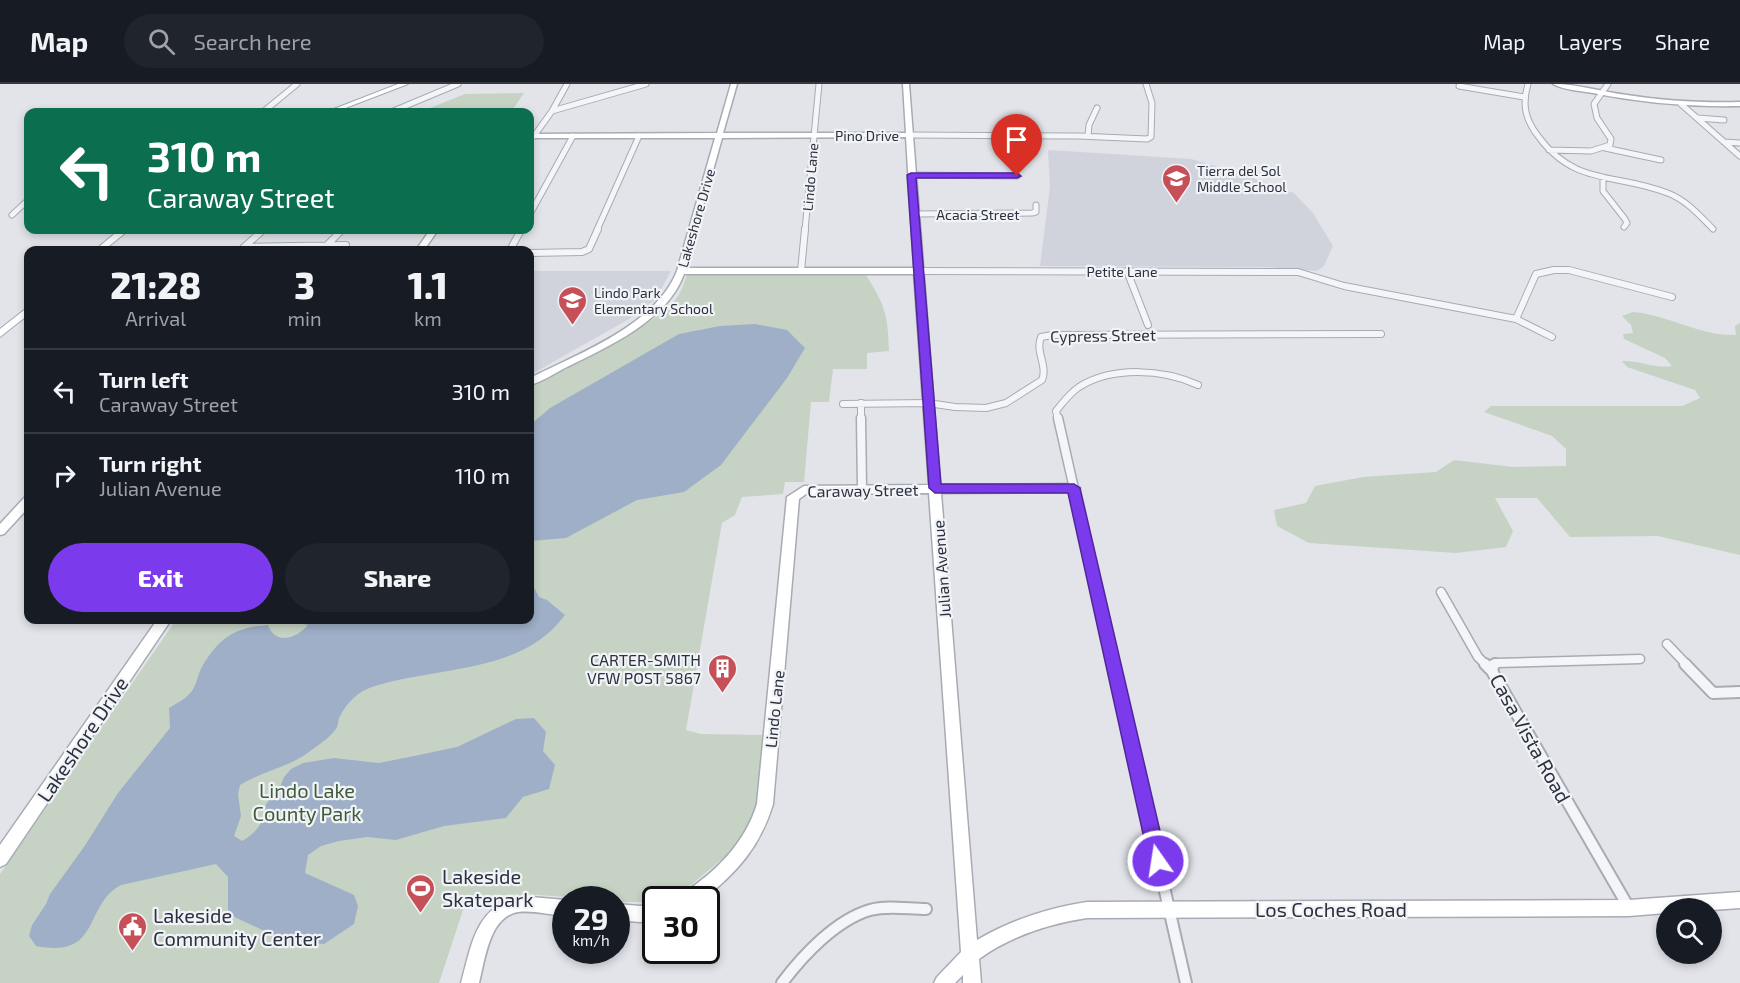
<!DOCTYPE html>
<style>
:root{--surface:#171b24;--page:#20242c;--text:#f1f3f6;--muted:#9ea1a6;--line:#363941;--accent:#7c3aed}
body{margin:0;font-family:"Exo 2",sans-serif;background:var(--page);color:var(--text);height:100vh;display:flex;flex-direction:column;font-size:22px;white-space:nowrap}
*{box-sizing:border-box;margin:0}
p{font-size:20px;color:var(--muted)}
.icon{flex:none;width:33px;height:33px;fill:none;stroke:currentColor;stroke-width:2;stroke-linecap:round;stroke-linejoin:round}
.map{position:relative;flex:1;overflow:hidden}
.side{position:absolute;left:24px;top:162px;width:510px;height:378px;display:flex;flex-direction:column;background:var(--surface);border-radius:12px;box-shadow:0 3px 9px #0003}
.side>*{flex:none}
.hud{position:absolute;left:24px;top:24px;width:510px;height:126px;border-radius:12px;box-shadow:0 3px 9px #0003;background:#0b6e4f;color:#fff;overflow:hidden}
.buttons{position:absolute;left:1656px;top:814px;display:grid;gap:12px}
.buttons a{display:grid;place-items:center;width:66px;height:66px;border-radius:50%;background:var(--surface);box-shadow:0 3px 9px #0003;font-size:30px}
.speed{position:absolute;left:552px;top:802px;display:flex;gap:12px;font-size:30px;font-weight:700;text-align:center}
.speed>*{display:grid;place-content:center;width:78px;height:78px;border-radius:50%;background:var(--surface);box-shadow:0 3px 9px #0003;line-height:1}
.speed small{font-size:15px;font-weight:400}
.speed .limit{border:3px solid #111;border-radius:9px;background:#fff;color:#111}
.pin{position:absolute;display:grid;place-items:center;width:51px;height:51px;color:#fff;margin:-62px -26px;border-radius:50% 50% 50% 0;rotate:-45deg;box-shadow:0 0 6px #0007}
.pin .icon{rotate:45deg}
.me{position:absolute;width:66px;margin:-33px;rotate:347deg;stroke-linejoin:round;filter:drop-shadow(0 0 4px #0008)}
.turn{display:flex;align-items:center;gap:21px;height:126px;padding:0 24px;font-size:27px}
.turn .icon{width:78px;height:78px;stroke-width:2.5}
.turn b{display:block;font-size:42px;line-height:51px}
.eta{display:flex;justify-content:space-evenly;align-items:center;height:102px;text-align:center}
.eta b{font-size:36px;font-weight:800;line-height:42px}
.primary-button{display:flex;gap:12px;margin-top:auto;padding:12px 24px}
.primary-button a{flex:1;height:69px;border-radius:36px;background:var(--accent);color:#fff;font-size:24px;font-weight:800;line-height:69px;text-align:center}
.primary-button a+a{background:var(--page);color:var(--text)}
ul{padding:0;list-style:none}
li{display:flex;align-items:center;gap:18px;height:84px;padding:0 24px;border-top:2px solid var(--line)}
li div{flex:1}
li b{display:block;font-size:22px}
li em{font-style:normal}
header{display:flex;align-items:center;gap:36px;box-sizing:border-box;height:84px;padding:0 30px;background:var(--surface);border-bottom:2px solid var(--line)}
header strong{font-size:28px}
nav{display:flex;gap:33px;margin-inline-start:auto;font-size:21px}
.search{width:420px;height:54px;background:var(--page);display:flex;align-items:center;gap:15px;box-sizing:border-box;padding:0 21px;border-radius:33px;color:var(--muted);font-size:22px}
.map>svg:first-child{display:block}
.built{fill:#d0d3db}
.green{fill:#c6d3c4}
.water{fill:#9fafc7}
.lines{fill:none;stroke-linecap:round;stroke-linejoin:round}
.street-far3-casing{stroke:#a7abb3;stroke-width:7}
.street-far2-casing{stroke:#a7abb3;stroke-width:8}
.street-far1-casing{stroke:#a7abb3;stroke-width:11}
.street-casing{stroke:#a7abb3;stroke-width:14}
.secondary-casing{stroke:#a7abb3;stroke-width:3}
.primary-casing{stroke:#a2a8b4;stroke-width:2}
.street-far3{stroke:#f4f5f8;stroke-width:5}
.street-far2{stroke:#f4f5f8;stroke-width:6}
.street-far1{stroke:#f4f5f8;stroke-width:8}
.street{stroke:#f4f5f8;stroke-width:10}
.secondary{fill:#fff;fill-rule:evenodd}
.primary{fill:#fff;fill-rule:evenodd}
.route{fill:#7c3aed;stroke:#51269a;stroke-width:1.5}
.labels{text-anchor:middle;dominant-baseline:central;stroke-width:4.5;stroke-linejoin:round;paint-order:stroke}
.far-street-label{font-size:14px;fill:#2b3140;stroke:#f1f3f7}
.far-poi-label{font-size:14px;fill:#2b3140;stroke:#f1f3f7;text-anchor:start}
.street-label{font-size:16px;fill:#2b3140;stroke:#f1f3f7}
.poi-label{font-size:16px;fill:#2b3140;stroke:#f1f3f7;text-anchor:end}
.near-street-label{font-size:20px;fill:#2b3140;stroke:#f1f3f7}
.near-park-label{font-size:20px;fill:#3d5b39;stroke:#f1f3f7}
.near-poi-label{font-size:20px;fill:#2b3140;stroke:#f1f3f7;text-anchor:start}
</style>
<header>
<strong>Map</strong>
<div class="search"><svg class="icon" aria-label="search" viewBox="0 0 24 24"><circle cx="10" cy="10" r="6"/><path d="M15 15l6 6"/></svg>Search here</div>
<nav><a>Map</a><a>Layers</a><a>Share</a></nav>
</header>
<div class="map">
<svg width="1740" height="899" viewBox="0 0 1740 899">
<rect width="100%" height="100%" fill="#e2e4e9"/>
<path class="built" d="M1048 66 1191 75 1233 87 1294 109 1313 129 1333 162 1324 182 1317 187 1267 183 1040 182 1050 103Z
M530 187H671L656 215 629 235 530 291Z"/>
<path class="green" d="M524 9 511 28H420L465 10Z
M687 191H866C885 221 888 231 889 267L867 269V285H833L829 318H811L804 398H785L783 410 742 413 735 431 722 439 686 646 701 650 764 651C761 686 765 728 741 757 731 770 715 780 703 791 691 801 673 816 656 816L655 818H617L616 816 522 810 467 814 439 899H0V790L176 536H530V304C566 284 656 244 678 212 682 206 684 198 687 191Z
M1633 228C1669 231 1699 252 1736 251L1735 242 1740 239V471L1658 452 1570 453 1537 414H1495L1513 447 1506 463 1456 469 1309 459 1277 442 1274 426 1306 419 1315 402 1363 393 1436 388 1454 376 1513 383 1566 382V365L1552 352 1484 328 1491 322H1682L1700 314 1695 306 1627 283 1622 277C1639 276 1655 285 1672 282L1665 274 1624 255 1623 250 1633 249 1631 241 1622 232Z"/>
<path class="water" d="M755 240 787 246 805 264 787 294 721 381 684 408 637 416 566 454 530 457V341L550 324 679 250 720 242Z
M530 496 539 513 547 516 565 531C522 590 438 582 375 602 358 607 347 618 339 634 338 637 338 641 337 643 333 651 320 660 313 665 291 683 265 686 240 701L238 710 241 732 234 752 242 757C255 751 267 735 266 720L279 706 284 693 291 685 303 679 334 674 379 679 414 672 457 663 516 635 534 634 546 648 543 667 555 681 549 705 523 713 506 734 444 742 396 756 367 753 339 757 321 762 308 771 305 789 354 811 358 822 354 840 324 860 286 857 228 830V793L216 780 121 801C83 821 102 875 36 862L29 852 32 841 46 820 50 810 84 763 118 709 170 644 169 624C177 619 186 615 192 607 197 599 198 589 203 581 220 553 236 543 268 541 276 562 297 554 308 541L295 538V536H530Z"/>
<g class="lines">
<defs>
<path id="street-far3" d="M1528 0C1522 20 1525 35 1538 52 1576 104 1618 88 1670 110 1687 117 1700 132 1713 145
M1459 2 1524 13
M1681 20 1740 72
M552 27 646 0
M263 28 297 0
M391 28 458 0
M1698 34 1724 36
M910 51 1079 52 1147 55 1151 53 1152 19 1146 0
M534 52 552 27 567 0
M1088 52 1089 41 1097 24
M1724 58 1740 59
M1605 64 1661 76
M1549 66 1591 67 1610 61 1611 55 1597 34 1594 20 1608 0
M911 91 1017 92
M1603 93V107L1625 135 1627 139 1624 143
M530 130 573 52
M914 130 1032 129 1036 128V121
M12 131 28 116
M597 146 639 52
M805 146 819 0"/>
<path id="street-far2" d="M326 162 342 146
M244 163 346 161
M243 164 263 146
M510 166 521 146
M530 169 582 168 589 165 598 145
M801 187 805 145
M919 187 1298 188 1344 202 1516 235 1552 253
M1127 187 1148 241
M1516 235 1536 190 1554 186H1569L1672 213
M861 319V336
M843 320 928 319 955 323 986 324 1006 319 1042 296C1048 282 1035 268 1041 253L1052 251 1381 250
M1058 336 1056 327C1063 318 1070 309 1079 303 1113 282 1163 285 1198 301"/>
<path id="street-far1" d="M861 334 862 404
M1058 334 1114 581
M1441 508 1478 573 1486 581
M1667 560 1687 581
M1493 581 1496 579 1640 575"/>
<path id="street" d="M1113 580 1186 899
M1485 580 1493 588
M1495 580 1492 582 1493 589 1629 824
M1685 580 1713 609 1740 608
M782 899C803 871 836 836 870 826 888 821 908 825 926 825"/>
<path id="secondary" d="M731 0H737L723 49H906L903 0H909L940 401 1074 400 1080 404 1074 408 941 409 977 856C1011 836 1048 824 1087 818L1629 816 1740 808V824L1712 826 1666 825V829L1629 832 1087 834C1048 840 1011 852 979 875L981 899H963V891L955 899H934L937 893 961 868 929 409 806 410 799 415 773 720C760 763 737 789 702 816H680L682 810C716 788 745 759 757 720L787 413 804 402 929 401 914 190H684C667 237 609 262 567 283 555 289 542 298 530 301V294C578 270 656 241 677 187L715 54H530V50L717 49ZM906 53 914 184H686L722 54Z
M1553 0C1578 0 1603 8 1627 11 1665 17 1702 19 1740 18V22C1690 23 1642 19 1593 9 1580 7 1564 6 1553 0Z
M430 146H438L424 166H416Z
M28 413V424L4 450 0 451V440L24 414Z
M157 536H171L6 780 0 783V761Z
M519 812 566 816V832C550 831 533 826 518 828 489 833 485 876 479 899H461C472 860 475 824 519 812Z
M616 820 640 822 656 820V836L640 838 616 836Z"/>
<path id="primary" d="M398 0H408L335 28H326Z
M119 146H129L104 166H95Z
M28 223V231L0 253V245Z"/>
</defs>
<use href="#street-far3" class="street-far3-casing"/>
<use href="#street-far2" class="street-far2-casing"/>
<use href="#street-far1" class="street-far1-casing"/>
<use href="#street" class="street-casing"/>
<use href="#secondary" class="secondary-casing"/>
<use href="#primary" class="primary-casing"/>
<use href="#street-far3" class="street-far3"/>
<use href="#street-far2" class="street-far2"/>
<use href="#street-far1" class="street-far1"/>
<use href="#street" class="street"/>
<use href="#secondary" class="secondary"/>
<use href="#primary" class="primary"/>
</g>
<path class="route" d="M911 89H1017L1021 92 1017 94H916L941 400H1074L1080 404 1167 777 1165 783 1158 786 1152 783 1149 777 1068 409H935L929 404 907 91Z"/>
<defs>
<symbol id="school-pin" viewBox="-11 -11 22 30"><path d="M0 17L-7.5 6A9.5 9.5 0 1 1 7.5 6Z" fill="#c65058" stroke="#f1f3f7"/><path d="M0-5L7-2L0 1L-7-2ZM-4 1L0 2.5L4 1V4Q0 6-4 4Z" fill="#fff"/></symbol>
<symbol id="building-pin" viewBox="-11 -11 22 30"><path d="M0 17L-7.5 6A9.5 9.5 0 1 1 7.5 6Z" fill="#c65058" stroke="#f1f3f7"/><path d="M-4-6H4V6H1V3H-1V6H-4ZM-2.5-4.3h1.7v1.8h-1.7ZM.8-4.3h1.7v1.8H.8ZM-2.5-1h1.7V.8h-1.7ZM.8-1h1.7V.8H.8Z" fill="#fff"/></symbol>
<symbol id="stadium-pin" viewBox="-11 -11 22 30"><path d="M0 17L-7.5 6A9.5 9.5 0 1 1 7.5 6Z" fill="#c65058" stroke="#f1f3f7"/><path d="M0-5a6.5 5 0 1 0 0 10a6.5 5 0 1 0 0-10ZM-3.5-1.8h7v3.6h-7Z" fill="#fff"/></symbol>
<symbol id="civic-pin" viewBox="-11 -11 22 30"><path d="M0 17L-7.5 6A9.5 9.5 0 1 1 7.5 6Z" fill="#c65058" stroke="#f1f3f7"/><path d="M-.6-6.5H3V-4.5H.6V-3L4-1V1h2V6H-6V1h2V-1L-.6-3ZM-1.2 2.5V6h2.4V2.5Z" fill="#fff"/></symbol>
</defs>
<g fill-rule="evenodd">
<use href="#school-pin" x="1160" y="78" width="33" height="45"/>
<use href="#school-pin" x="556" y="200" width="33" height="45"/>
<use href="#building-pin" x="706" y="568" width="33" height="45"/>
<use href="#stadium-pin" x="404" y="788" width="33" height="45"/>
<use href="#civic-pin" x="116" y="826" width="33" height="45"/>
</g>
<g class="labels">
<g class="far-street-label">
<text x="867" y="51">Pino Drive</text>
<text transform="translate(810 93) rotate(-85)">Lindo Lane</text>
<text x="978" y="130">Acacia Street</text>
<text transform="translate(696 134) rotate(-74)">Lakeshore Drive</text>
<text x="1122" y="187">Petite Lane</text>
</g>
<g class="far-poi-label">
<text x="1197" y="86">Tierra del Sol<tspan x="1197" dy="16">Middle School</tspan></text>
<text x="594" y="208">Lindo Park<tspan x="594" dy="16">Elementary School</tspan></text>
</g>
<g class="street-label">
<text transform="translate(1103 251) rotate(-1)">Cypress Street</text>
<text transform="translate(863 406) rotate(-1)">Caraway Street</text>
<text transform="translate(941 485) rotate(-94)">Julian Avenue</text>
<text transform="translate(774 625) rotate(-84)">Lindo Lane</text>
</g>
<g class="poi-label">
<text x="701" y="575">CARTER-SMITH<tspan x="701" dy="18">VFW POST 5867</tspan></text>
</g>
<g class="near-street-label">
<text transform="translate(1531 654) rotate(61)">Casa Vista Road</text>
<text transform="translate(82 655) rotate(-56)">Lakeshore Drive</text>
<text x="1331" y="825">Los Coches Road</text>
</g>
<g class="near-park-label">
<text x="307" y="706">Lindo Lake<tspan x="307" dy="23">County Park</tspan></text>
</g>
<g class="near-poi-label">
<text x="442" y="792">Lakeside<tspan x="442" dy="23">Skatepark</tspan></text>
<text x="153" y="831">Lakeside<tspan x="153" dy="23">Community Center</tspan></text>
</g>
</g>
</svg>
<div class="buttons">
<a><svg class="icon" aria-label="search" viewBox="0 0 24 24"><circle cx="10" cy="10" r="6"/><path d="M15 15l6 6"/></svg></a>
</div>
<div class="speed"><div>29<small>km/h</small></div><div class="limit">30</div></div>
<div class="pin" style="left:1017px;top:92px;background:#d93025"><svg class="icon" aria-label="arrive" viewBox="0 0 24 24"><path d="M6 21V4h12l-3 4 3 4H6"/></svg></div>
<svg class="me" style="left:1158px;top:777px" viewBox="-20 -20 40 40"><circle r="17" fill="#7c3aed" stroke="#fff" stroke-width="3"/><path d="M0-11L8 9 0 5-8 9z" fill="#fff"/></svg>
<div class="hud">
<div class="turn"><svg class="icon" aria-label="left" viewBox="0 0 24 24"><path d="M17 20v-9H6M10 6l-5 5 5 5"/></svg><div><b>310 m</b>Caraway Street</div></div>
</div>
<section class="side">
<div class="eta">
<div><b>21:28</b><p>Arrival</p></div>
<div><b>3</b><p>min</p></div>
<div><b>1.1</b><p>km</p></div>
</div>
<ul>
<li><svg class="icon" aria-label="left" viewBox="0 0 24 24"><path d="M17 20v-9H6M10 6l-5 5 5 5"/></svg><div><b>Turn left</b><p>Caraway Street</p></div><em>310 m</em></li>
<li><svg class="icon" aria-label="right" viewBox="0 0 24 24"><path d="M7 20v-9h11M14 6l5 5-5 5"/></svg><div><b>Turn right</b><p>Julian Avenue</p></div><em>110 m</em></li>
</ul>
<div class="primary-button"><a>Exit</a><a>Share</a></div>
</section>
</div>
